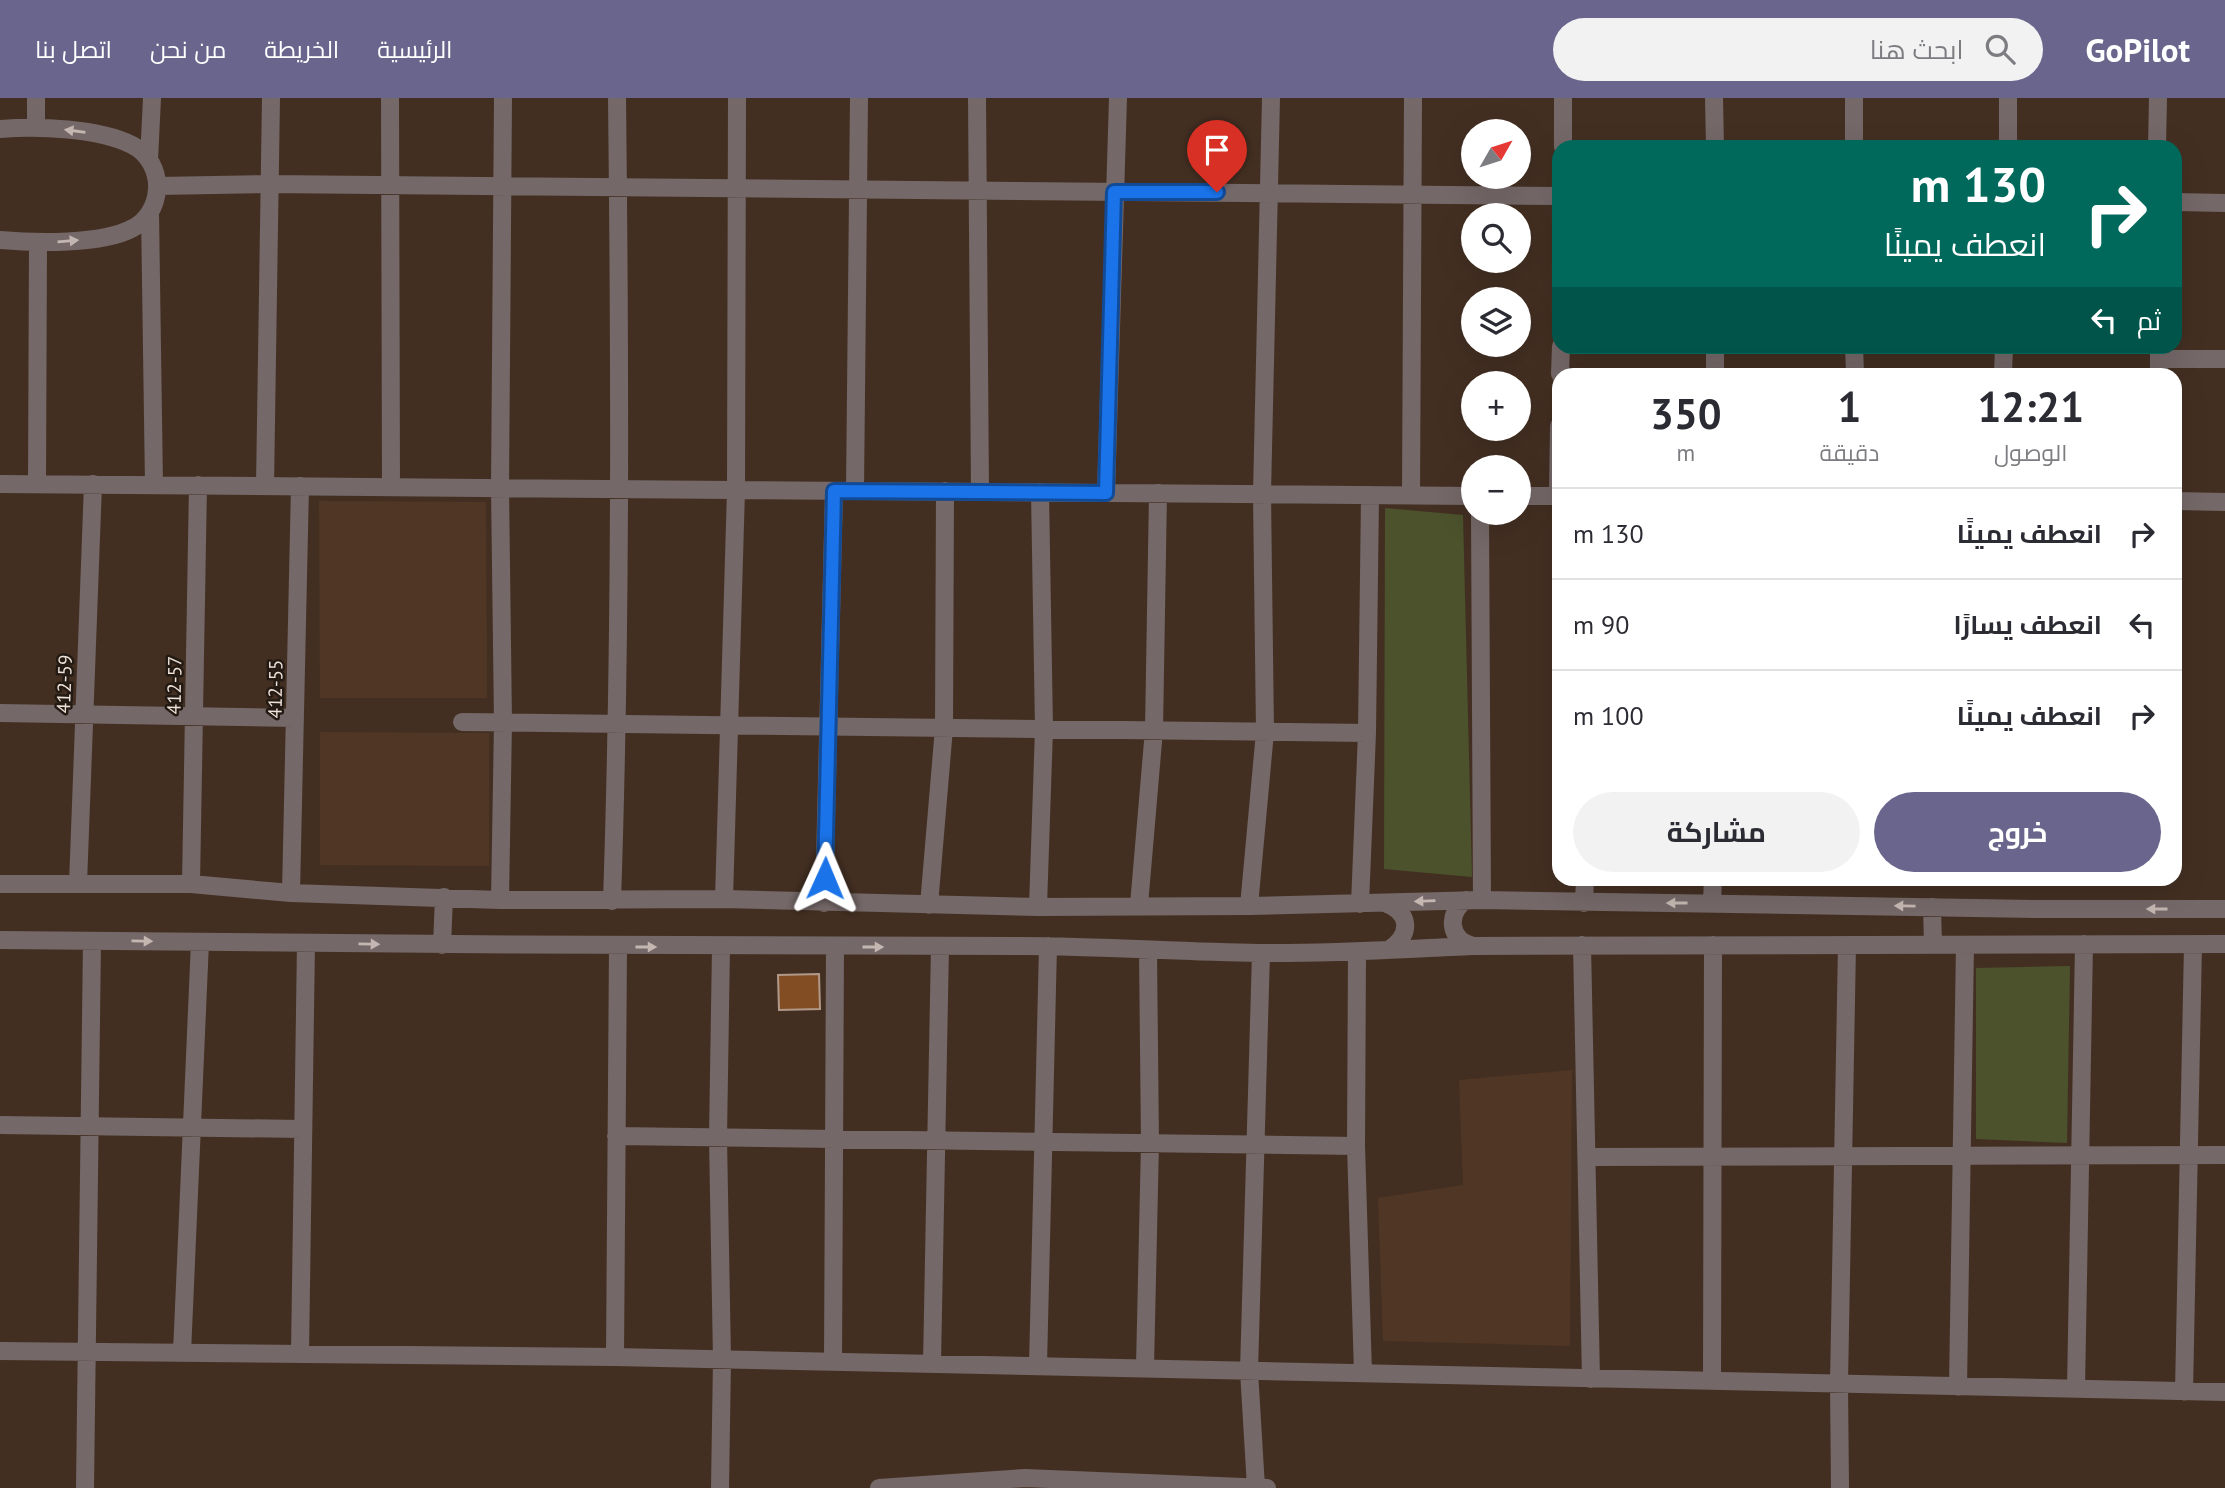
<!DOCTYPE html>
<html lang="ar">
<meta charset="utf-8">
<style>
:root{--surface:#fff;--page:#f2f2f3;--text:#2b2b33;--muted:#7c7c81;--line:#e1e1e2;--accent:#6a658c}
body{margin:0;font-family:"PT Sans",Cairo,sans-serif;background:var(--page);color:var(--text);direction:rtl;height:100vh;display:flex;flex-direction:column;font-size:26px;white-space:nowrap}
*{box-sizing:border-box;margin:0}
p{font-size:23px;color:var(--muted)}
.icon{flex:none;width:38px;height:38px;fill:none;stroke:currentColor;stroke-width:2;stroke-linecap:round;stroke-linejoin:round}
.map{position:relative;flex:1;overflow:hidden;direction:ltr}
.sheet{position:absolute;left:1552px;top:270px;width:630px;height:518px;display:flex;flex-direction:column;background:var(--surface);border-radius:21px;box-shadow:0 7px 28px #0002;direction:rtl}
.sheet>*{flex:none}
.hud{position:absolute;left:1552px;top:42px;width:630px;height:214px;border-radius:21px;box-shadow:0 7px 28px #0002;direction:rtl;background:#00695c;color:#fff;overflow:hidden}
.needle{width:46px;rotate:51deg}
.fabs{position:absolute;left:1461px;top:21px;display:grid;gap:14px}
.fabs a{display:grid;place-items:center;width:70px;height:70px;border-radius:50%;background:var(--surface);box-shadow:0 7px 28px #0002;font-size:35px}
.pin{position:absolute;display:grid;place-items:center;width:60px;height:60px;color:#fff;margin:-72px -30px;border-radius:50% 50% 50% 0;rotate:-45deg;box-shadow:0 0 7px #0007}
.pin .icon{rotate:45deg}
.me{position:absolute;width:77px;margin:-38px;rotate:1deg;stroke-linejoin:round;filter:drop-shadow(0 0 5px #0008)}
.turn{display:flex;align-items:center;gap:24px;height:147px;padding:0 21px;font-size:32px}
.turn .icon{width:91px;height:91px;stroke-width:2.5}
.turn b{display:block;font-size:49px;line-height:60px}
.then{display:flex;align-items:center;height:66px;padding:0 21px;background:#0003;gap:14px;font-size:26px}
.eta{display:flex;justify-content:space-evenly;align-items:center;height:119px;text-align:center}
.eta b{font-size:42px;font-weight:700;line-height:49px}
.primary-button{display:flex;gap:14px;margin-top:auto;padding:14px 21px}
.primary-button a{flex:1;height:80px;border-radius:42px;background:var(--accent);color:#fff;font-size:28px;font-weight:700;line-height:80px;text-align:center}
.primary-button a+a{background:var(--page);color:var(--text)}
ul{padding:0;list-style:none}
li{display:flex;align-items:center;gap:21px;height:91px;padding:0 21px;border-top:2px solid var(--line)}
li div{flex:1}
li b{display:block;font-size:26px}
li em{font-style:normal}
header{display:flex;align-items:center;gap:42px;box-sizing:border-box;height:98px;padding:0 35px;background:var(--accent);color:#fff}
header strong{font-size:33px}
nav{display:flex;gap:38px;margin-inline-start:auto;font-size:24px}
.search{width:490px;height:63px;background:var(--page);display:flex;align-items:center;gap:18px;box-sizing:border-box;padding:0 24px;border-radius:38px;color:var(--muted);font-size:26px}
.map>svg:first-child{display:block}
.built{fill:#503624}
.green{fill:#4b522c}
.building{fill:#834d23;stroke:#b19989;stroke-width:2}
.lines{fill:none;stroke-linecap:round;stroke-linejoin:round}
.street{stroke:#756868;stroke-width:18}
.oneway{fill:#c4b7b1}
.route-casing{stroke:#114b97;stroke-width:18}
.route{stroke:#1a73e8;stroke-width:12}
.labels{text-anchor:middle;dominant-baseline:central;stroke-width:5;stroke-linejoin:round;paint-order:stroke}
.street-label{font-size:19px;fill:#eee1d8;stroke:#221a13}
</style>
<header>
<strong>GoPilot</strong>
<div class="search"><svg class="icon" aria-label="search" viewBox="0 0 24 24"><circle cx="10" cy="10" r="6"/><path d="M15 15l6 6"/></svg>ابحث هنا</div>
<nav><a>الرئيسية</a><a>الخريطة</a><a>من نحن</a><a>اتصل بنا</a></nav>
</header>
<div class="map">
<svg width="2225" height="1390" viewBox="0 0 2225 1390">
<rect width="100%" height="100%" fill="#432f22"/>
<path class="built" d="M319 403 486 404 487 600H320Z
M320 634 489 635V768L320 767Z
M1572 972 1570 1248 1383 1243 1378 1100 1463 1087 1459 982Z"/>
<path class="green" d="M1385 410 1463 417 1472 779 1384 771Z
M2070 868 2067 1045 1976 1041V870Z"/>
<path class="building" d="M819 876 820 911 779 912 778 877Z"/>
<g class="lines">
<path class="street" d="M390 0 391 389
M977 0 980 394
M1714 0 1715 49
M1854 0V49
M36 30V0
M0 31C37 28 99 30 132 47 149 55 158 74 157 91 156 108 147 123 133 130 102 147 34 145 0 142
M1563 49V0
M2008 49V0
M2157 49 2158 0
M149 62 152 0
M157 88 269 86 1559 98
M2175 104 2225 105
M150 114 154 387
M1715 248V276
M1854 248 1855 276
M2159 261H2225
M1560 276 1561 248
M2003 276 2004 248
M2159 276V248
M0 386 1474 398
M37 386 38 144
M265 388 271 0
M855 393 859 0
M1106 395 1118 0
M1411 397 1413 0
M1519 398H1559
M1558 398 1559 328
M2175 403 2225 404
M1480 415 1482 802
M0 615 295 620
M462 624 1367 635
M0 786H191L291 795 500 802 724 801 1038 809 1249 808 1482 802 2035 811H2225
M78 786 93 386
M191 786 198 387
M291 795 300 388
M724 801 736 392 737 0
M500 802 503 624 500 390 503 0
M1466 802C1446 816 1449 842 1473 848
M612 803C621 535 620 268 617 0
M824 805 834 393
M1385 805C1410 814 1412 836 1390 851
M1584 805 1585 780
M1712 805 1713 780
M1360 806 1367 635 1370 397
M929 807 944 630 945 393
M1139 807 1154 632 1158 395
M1249 808 1265 634 1262 396 1271 0
M1038 809 1044 631 1040 394
M1932 809 1933 847
M0 842C341 846 681 848 1022 848 1101 848 1180 854 1259 855 1331 856 1402 851 1473 848L2225 846
M442 847 444 799
M1582 847 1591 1281
M1357 855 1356 1048 1363 1275
M0 1027 303 1031
M616 1038 1356 1048
M1587 1059 2225 1057
M0 1253 615 1259 2225 1294
M182 1255 200 844
M300 1256 306 845
M615 1259 618 849
M833 1264 835 849
M932 1266 940 848
M1038 1268 1048 848
M1145 1269 1150 1045 1148 853
M1712 1283 1713 847
M1958 1289 1965 847
M2076 1291 2084 846
M2184 1294 2193 846
M1256 1389 1249 1273 1261 855
M85 1390 92 843
M720 1390 722 1261 718 1040 721 849
M879 1390 1025 1380 1267 1390
M1840 1390 1839 1286 1847 847"/>
</g>
<defs><path id="oneway-solid" d="M-6-.8H1V-3.2L6.5 0L1 3.2V.8H-6Z" transform="scale(1.75)"/></defs>
<g class="oneway">
<use href="#oneway-solid" transform="translate(75 33) rotate(-172)"/>
<use href="#oneway-solid" transform="translate(68 143) rotate(-5)"/>
<use href="#oneway-solid" transform="translate(1425 803) rotate(178)"/>
<use href="#oneway-solid" transform="translate(1677 805) rotate(-180)"/>
<use href="#oneway-solid" transform="translate(1905 808) rotate(-179)"/>
<use href="#oneway-solid" transform="translate(2157 811) rotate(-180)"/>
<use href="#oneway-solid" transform="translate(142 843) rotate(1)"/>
<use href="#oneway-solid" transform="translate(369 846) rotate(1)"/>
<use href="#oneway-solid" transform="translate(646 849)"/>
<use href="#oneway-solid" transform="translate(873 849)"/>
</g>
<g class="lines">
<defs>
<path id="route" d="M825 780 834 393 1106 395 1114 94H1217"/>
</defs>
<use href="#route" class="route-casing"/>
<use href="#route" class="route"/>
</g>
<g class="labels">
<g class="street-label">
<text transform="translate(64 586) rotate(-88)">412-59</text>
<text transform="translate(174 587) rotate(-89)">412-57</text>
<text transform="translate(275 591) rotate(-89)">412-55</text>
</g>
</g>
</svg>
<div class="fabs">
<a><svg class="needle" viewBox="-14 -14 28 28"><path d="M0-13l5 13h-10z" fill="#e53935"/><path d="M0 13l5-13h-10z" fill="#7c7c81"/></svg></a>
<a><svg class="icon" aria-label="search" viewBox="0 0 24 24"><circle cx="10" cy="10" r="6"/><path d="M15 15l6 6"/></svg></a>
<a><svg class="icon" aria-label="layers" viewBox="0 0 24 24"><path d="M12 4l9 5-9 5-9-5zM3 14l9 5 9-5"/></svg></a>
<a>+</a>
<a>−</a>
</div>
<div class="pin" style="left:1217px;top:94px;background:#d93025"><svg class="icon" aria-label="arrive" viewBox="0 0 24 24"><path d="M6 21V4h12l-3 4 3 4H6"/></svg></div>
<svg class="me" style="left:825px;top:780px" viewBox="-20 -20 40 40"><path d="M0-17L14 15 0 8-14 15z" fill="#1a73e8" stroke="#fff" stroke-width="4"/></svg>
<div class="hud">
<div class="turn"><svg class="icon" aria-label="right" viewBox="0 0 24 24"><path d="M7 20v-9h11M14 6l5 5-5 5"/></svg><div><b>130 m</b>انعطف يمينًا</div></div>
<div class="then">ثم<svg class="icon" aria-label="left" viewBox="0 0 24 24"><path d="M17 20v-9H6M10 6l-5 5 5 5"/></svg></div>
</div>
<section class="sheet">
<div class="eta">
<div><b>12:21</b><p>الوصول</p></div>
<div><b>1</b><p>دقيقة</p></div>
<div><b>350</b><p>m</p></div>
</div>
<ul>
<li><svg class="icon" aria-label="right" viewBox="0 0 24 24"><path d="M7 20v-9h11M14 6l5 5-5 5"/></svg><div><b>انعطف يمينًا</b></div><em>130 m</em></li>
<li><svg class="icon" aria-label="left" viewBox="0 0 24 24"><path d="M17 20v-9H6M10 6l-5 5 5 5"/></svg><div><b>انعطف يسارًا</b></div><em>90 m</em></li>
<li><svg class="icon" aria-label="right" viewBox="0 0 24 24"><path d="M7 20v-9h11M14 6l5 5-5 5"/></svg><div><b>انعطف يمينًا</b></div><em>100 m</em></li>
</ul>
<div class="primary-button"><a>خروج</a><a>مشاركة</a></div>
</section>
</div>
